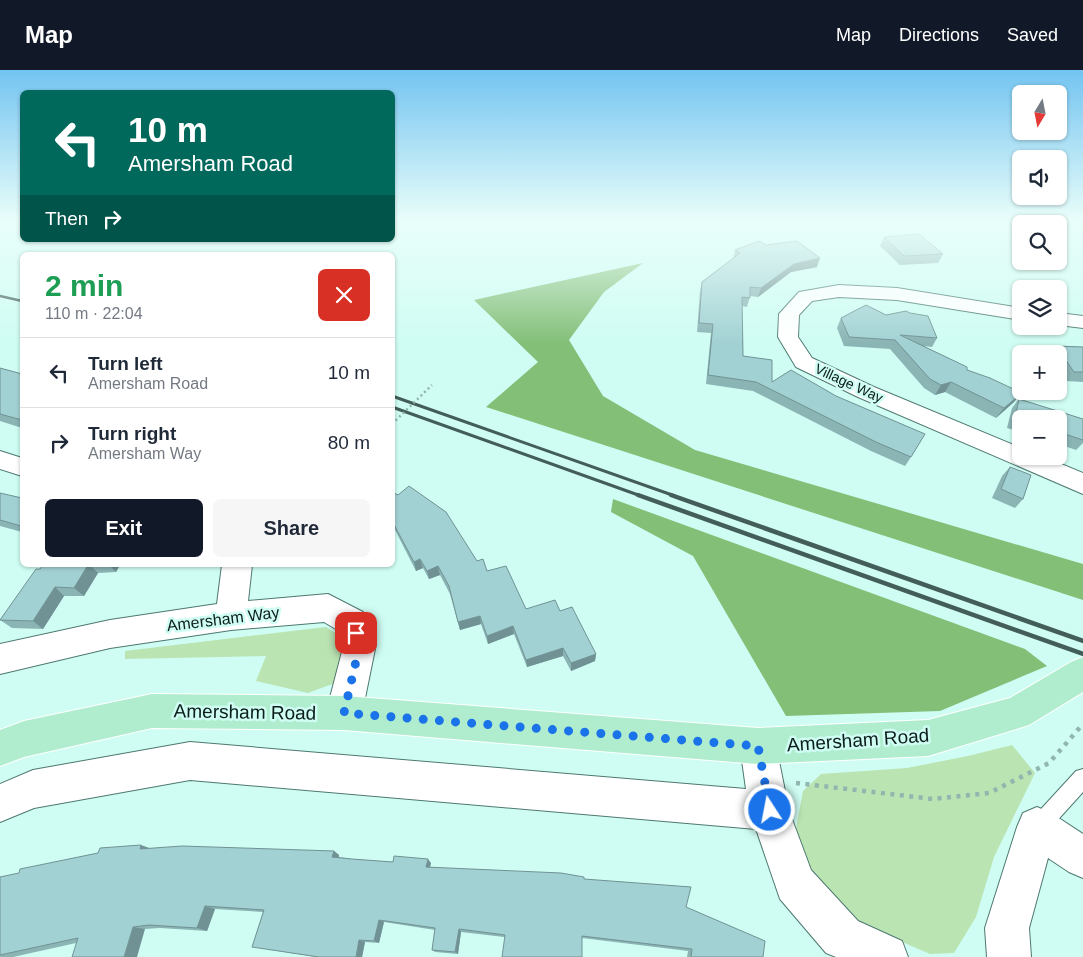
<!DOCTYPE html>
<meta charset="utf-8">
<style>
:root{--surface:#fff;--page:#f6f6f7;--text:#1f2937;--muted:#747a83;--line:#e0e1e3;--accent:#111827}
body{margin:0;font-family:Arial,sans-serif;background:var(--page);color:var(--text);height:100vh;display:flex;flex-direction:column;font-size:19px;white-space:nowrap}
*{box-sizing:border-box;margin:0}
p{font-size:16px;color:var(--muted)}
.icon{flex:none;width:28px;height:28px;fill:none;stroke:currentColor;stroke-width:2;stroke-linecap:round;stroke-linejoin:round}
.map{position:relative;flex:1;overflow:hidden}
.drawer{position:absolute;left:20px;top:182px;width:375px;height:315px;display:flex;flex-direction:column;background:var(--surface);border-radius:8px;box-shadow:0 1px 4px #0004}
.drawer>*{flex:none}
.top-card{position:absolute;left:20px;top:20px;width:375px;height:152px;border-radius:8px;box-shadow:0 1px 4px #0004;background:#00695c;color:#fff;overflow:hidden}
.needle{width:32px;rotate:190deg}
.fabs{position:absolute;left:1012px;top:15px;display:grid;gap:10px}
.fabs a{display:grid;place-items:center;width:55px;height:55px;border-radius:8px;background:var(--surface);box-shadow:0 1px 4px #0004;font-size:25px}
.pin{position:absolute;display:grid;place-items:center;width:42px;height:42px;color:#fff;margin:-21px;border-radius:10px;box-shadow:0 2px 8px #0006}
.me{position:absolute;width:55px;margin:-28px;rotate:349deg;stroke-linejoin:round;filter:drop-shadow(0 0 4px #0008)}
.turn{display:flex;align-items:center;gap:18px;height:105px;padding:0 25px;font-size:22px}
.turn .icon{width:65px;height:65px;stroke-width:2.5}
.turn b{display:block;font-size:35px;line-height:42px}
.then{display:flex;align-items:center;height:48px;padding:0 25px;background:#0003;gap:10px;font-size:19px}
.round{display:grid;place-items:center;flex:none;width:52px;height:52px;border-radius:8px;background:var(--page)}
.headline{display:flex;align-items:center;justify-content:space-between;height:85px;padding:0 25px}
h1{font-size:30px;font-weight:700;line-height:38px;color:#1e9e55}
.primary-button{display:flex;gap:10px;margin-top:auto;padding:10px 25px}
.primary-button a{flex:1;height:58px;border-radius:8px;background:var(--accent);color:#fff;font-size:20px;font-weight:700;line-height:58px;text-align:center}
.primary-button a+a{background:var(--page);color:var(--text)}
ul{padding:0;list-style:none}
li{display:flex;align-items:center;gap:15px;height:70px;padding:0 25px;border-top:1px solid var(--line)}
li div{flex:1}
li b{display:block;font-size:19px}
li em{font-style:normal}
header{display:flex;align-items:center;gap:30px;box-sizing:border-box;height:70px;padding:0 25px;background:var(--accent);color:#fff}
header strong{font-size:24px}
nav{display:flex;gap:28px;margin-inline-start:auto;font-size:18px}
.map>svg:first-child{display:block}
.green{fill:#bbe4b3}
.forest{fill:#83bf77}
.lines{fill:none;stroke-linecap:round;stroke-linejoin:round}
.lane-casing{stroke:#4e7870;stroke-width:2}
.street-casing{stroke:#4e7870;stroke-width:2}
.primary-casing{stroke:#fff;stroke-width:2}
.path{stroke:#91b6ae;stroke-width:4.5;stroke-dasharray:4 5.5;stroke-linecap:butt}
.lane{fill:#fff;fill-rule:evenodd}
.street{fill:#fff;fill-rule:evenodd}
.primary{fill:#b0edce;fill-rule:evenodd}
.rail-far2{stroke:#435d58;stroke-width:2.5}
.rail-far1{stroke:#435d58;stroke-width:3}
.rail{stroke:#435d58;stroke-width:4.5}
.path-bridge{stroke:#91b6ae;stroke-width:2.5;stroke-dasharray:2 3;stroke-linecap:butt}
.wall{fill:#8bb4b5}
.shaded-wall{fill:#719294}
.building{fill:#a2d1d3;stroke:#719294}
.route{stroke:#1a73e8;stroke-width:9;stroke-dasharray:0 16.2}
.labels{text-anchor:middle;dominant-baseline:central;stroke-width:5;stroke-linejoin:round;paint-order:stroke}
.far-street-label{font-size:14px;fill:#0c1d1a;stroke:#cffdf3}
.street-label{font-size:16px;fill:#0c1d1a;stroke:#cffdf3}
.near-street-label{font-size:19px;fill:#0c1d1a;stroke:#cffdf3}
</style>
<header>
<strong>Map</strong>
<nav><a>Map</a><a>Directions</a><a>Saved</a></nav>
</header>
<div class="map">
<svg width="1083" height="887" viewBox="0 0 1083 887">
<rect width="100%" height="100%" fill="#cffdf3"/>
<path class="green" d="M326 557 346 570 335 613 308 623 256 611 266 586 125 589V581Z
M1012 675 1035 703 994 787 976 847 954 883 930 884 879 862 843 841 807 797 796 758 803 721 821 704 907 698 968 686Z"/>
<path class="forest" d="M643 193 604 222 569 270 603 326 695 380 1083 494V530L486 337 538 292 474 230Z
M613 429 1025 579 1047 596 940 641 786 646 693 486 611 442Z"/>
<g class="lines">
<defs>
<path id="lane" d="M1083 699V722L1045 764 1038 767 1031 764 1028 757 1031 750 1076 701Z"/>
<path id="street" d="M839 215 897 218 1021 238V250L897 230 839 227 812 231 799 245 798 267 812 288 874 317 1021 378V386H1042L1083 403V424L858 327 796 297 778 267 779 244 799 222Z
M1059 243 1083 246V258L1059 255Z
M0 381 22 388V406L0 399Z
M222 495H252L248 531 328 524 363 542 376 574 362 643 356 655 344 660 332 655 326 643 344 574 339 561 324 552 231 560 110 578 0 604V574L110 550 217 534Z
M758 658 771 663 776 676 789 741 811 800 858 851 902 871 908 887H836L826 883 780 829 756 759 190 710 34 738 0 752V714L33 700 190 672 746 719 740 676 745 663Z
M1037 737 1051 743 1083 764V808L1069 802 1048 788 1029 858 1031 887H987L985 858 1017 757 1023 743Z"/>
<path id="primary" d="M1083 587V622L1029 655 928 686 758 694 344 660 152 658 24 687 0 696V660L24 651 152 624 344 626 758 658 928 650 1010 628 1071 592Z"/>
</defs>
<use href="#lane" class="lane-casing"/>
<use href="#street" class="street-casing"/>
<use href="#primary" class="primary-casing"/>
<path class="path" d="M796 713 933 729 989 723 1049 693 1083 654"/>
<use href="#lane" class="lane"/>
<use href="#street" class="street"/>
<use href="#primary" class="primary"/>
<path class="rail-far2" d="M0 226 22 231"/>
<path class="rail-far1" d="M392 326 675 426
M392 337 641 426"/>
<path class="rail" d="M638 425 1083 584
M671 425 1083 571"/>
<path class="path-bridge" d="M392 354 432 315"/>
</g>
<path class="wall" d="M884 167 943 184 938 193 900 195 880 176Z
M766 175 817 197 791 202 758 227 750 226 747 237 742 236 743 286 772 312 911 387 905 396 871 381 753 321 706 314 711 263 697 262 700 221 702 212 733 189 735 180Z
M886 245 937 268 932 277 924 276 967 300 1014 332 996 348 945 322 935 325 924 318 890 279 844 276 837 258 841 248Z
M1056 276 1083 277V312L1066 311 1059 300V284H1050Z
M0 298 22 304V358L0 351Z
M1019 329 1083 349V373L1076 380 1059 374V349H1021V362L1007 358 1012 338Z
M1010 397 1023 429 1015 438 992 428 1002 406Z
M392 422 477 491 526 539 560 541 596 584 595 591 571 601 563 586 527 597 514 564 488 574 481 554 460 560 450 524 440 505 429 509 423 498 416 501 395 460 392 462Z
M0 423 22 428V462L0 456Z
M43 495H120L116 502 98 503 84 526H64L43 559 12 558 0 550Z
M150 778 334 781 339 785V787L352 789 393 792 431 793 430 797 584 809 686 837 763 887H687L688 881 582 868 504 867 461 862 458 884 435 882 432 880 435 860 384 852 379 873 365 872 362 887H316L252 877 263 842 215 839 207 861 160 858 145 859 76 873 13 887H0V807Z"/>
<path class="shaded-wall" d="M820 188 817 197 791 202 758 227 761 218 794 194Z
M951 312 945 322 935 325 941 315Z
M1022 323 1014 332 996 348 1004 338Z
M392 451 395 460 392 462Z
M420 489 423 498 416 501 414 492Z
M88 495H90L98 503 84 526 74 518Z
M109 495H120L116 502Z
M438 496 440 505 429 509 427 501Z
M55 517 64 526 43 559 33 551Z
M480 546 481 554 460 560 458 552Z
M513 556 514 564 488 574 487 566Z
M563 578V586L527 597 526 590Z
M596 584 595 591 571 601V593Z
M141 775 152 779H140Z
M334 781 339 785 338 791 332 787Z
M428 789 431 793 429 801 426 797Z
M205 836 215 839 207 861 197 858Z
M379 850 384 852 379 873 374 871Z
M133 857 145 859 137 887H124Z
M459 859 461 862 458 884 455 882Z
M359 870 365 872 362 887H356Z"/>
<path class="building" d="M919 164 943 184 904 186 884 167Z
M759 171 766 175 797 171 820 188 794 194 761 218 750 217V228L742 227 743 286 772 290V312L791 300 836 326 925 364 911 387 876 372 756 312 708 305 713 254 699 253 702 212 740 183 735 180Z
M866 235 886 245 906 241 910 243 928 246 937 268 900 265 967 297V300L990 308 1022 323 1004 338 951 312 941 315 930 309 895 270 849 267 841 248Z
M1056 276 1083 277V302H1074Z
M0 298 22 304V350L0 344Z
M1019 329 1083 349V370L1059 362V349H1021V350L1015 348Z
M1010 397 1031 405 1023 429 1001 419Z
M409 416 446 442 477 491 483 489 487 501 506 496 526 539 555 530 560 541 572 537 596 584 571 593 563 578 526 590 513 556 487 566 480 546 458 552 449 516 438 496 427 501 420 489 414 492 392 451V422L398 425Z
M0 423 22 428V455L21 456 0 450Z
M43 495H88L74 518 55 517 33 551 0 550 36 499H40Z
M141 775 140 779 182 776 334 781 332 787 352 789 393 792 394 786 428 789 426 797 561 803 584 807V809L691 817 686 837 765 871 763 887H691L692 879 582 866V887H502L505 865 459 859 455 882 432 880 435 858 379 850 374 871 359 870 356 887H319L252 877 264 840 205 836 197 858 149 855 133 857 124 887H72L78 868 0 885V807L19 803 20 799 98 783 100 778Z"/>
<linearGradient id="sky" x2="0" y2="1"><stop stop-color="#73c4f1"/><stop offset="0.55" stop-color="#e9fefa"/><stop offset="1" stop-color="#e9fefa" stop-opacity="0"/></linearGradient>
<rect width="1083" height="274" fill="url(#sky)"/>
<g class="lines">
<path class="route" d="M356 563 360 574 344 643 758 676 770 740"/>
</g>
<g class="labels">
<g class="far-street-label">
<text transform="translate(849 313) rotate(25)">Village Way</text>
</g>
<g class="street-label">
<text transform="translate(223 549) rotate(-7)">Amersham Way</text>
</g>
<g class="near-street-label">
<text transform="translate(245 642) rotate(1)">Amersham Road</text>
<text transform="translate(858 670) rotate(-4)">Amersham Road</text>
</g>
</g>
</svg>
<div class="fabs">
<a><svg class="needle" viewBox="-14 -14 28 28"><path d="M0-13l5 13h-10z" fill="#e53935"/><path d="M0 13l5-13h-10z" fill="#747a83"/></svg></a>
<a><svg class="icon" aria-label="sound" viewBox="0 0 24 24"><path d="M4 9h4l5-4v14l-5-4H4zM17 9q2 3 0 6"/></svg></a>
<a><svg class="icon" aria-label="search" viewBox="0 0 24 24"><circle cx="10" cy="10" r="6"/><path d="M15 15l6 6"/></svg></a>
<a><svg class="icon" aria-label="layers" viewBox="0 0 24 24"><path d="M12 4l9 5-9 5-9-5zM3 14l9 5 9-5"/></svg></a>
<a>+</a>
<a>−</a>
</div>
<div class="pin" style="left:356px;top:563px;background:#d93025"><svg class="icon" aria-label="arrive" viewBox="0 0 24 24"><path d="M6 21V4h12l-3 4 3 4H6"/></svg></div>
<svg class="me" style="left:770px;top:740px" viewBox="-20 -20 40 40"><circle r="17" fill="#1a73e8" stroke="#fff" stroke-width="3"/><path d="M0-11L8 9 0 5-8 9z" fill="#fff"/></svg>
<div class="top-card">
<div class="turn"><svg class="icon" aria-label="left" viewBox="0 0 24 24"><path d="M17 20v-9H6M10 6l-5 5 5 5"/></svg><div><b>10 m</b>Amersham Road</div></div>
<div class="then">Then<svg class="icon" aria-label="right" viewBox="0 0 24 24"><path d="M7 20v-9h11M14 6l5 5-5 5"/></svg></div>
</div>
<section class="drawer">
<div class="headline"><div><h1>2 min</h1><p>110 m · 22:04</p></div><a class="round" style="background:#d93025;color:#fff"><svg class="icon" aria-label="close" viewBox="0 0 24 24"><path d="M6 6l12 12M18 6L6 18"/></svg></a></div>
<ul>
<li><svg class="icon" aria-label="left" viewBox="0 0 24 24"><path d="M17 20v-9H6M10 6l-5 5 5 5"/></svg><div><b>Turn left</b><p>Amersham Road</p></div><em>10 m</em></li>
<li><svg class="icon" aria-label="right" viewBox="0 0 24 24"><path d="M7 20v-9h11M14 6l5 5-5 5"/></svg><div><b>Turn right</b><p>Amersham Way</p></div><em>80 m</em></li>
</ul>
<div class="primary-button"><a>Exit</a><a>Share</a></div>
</section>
</div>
